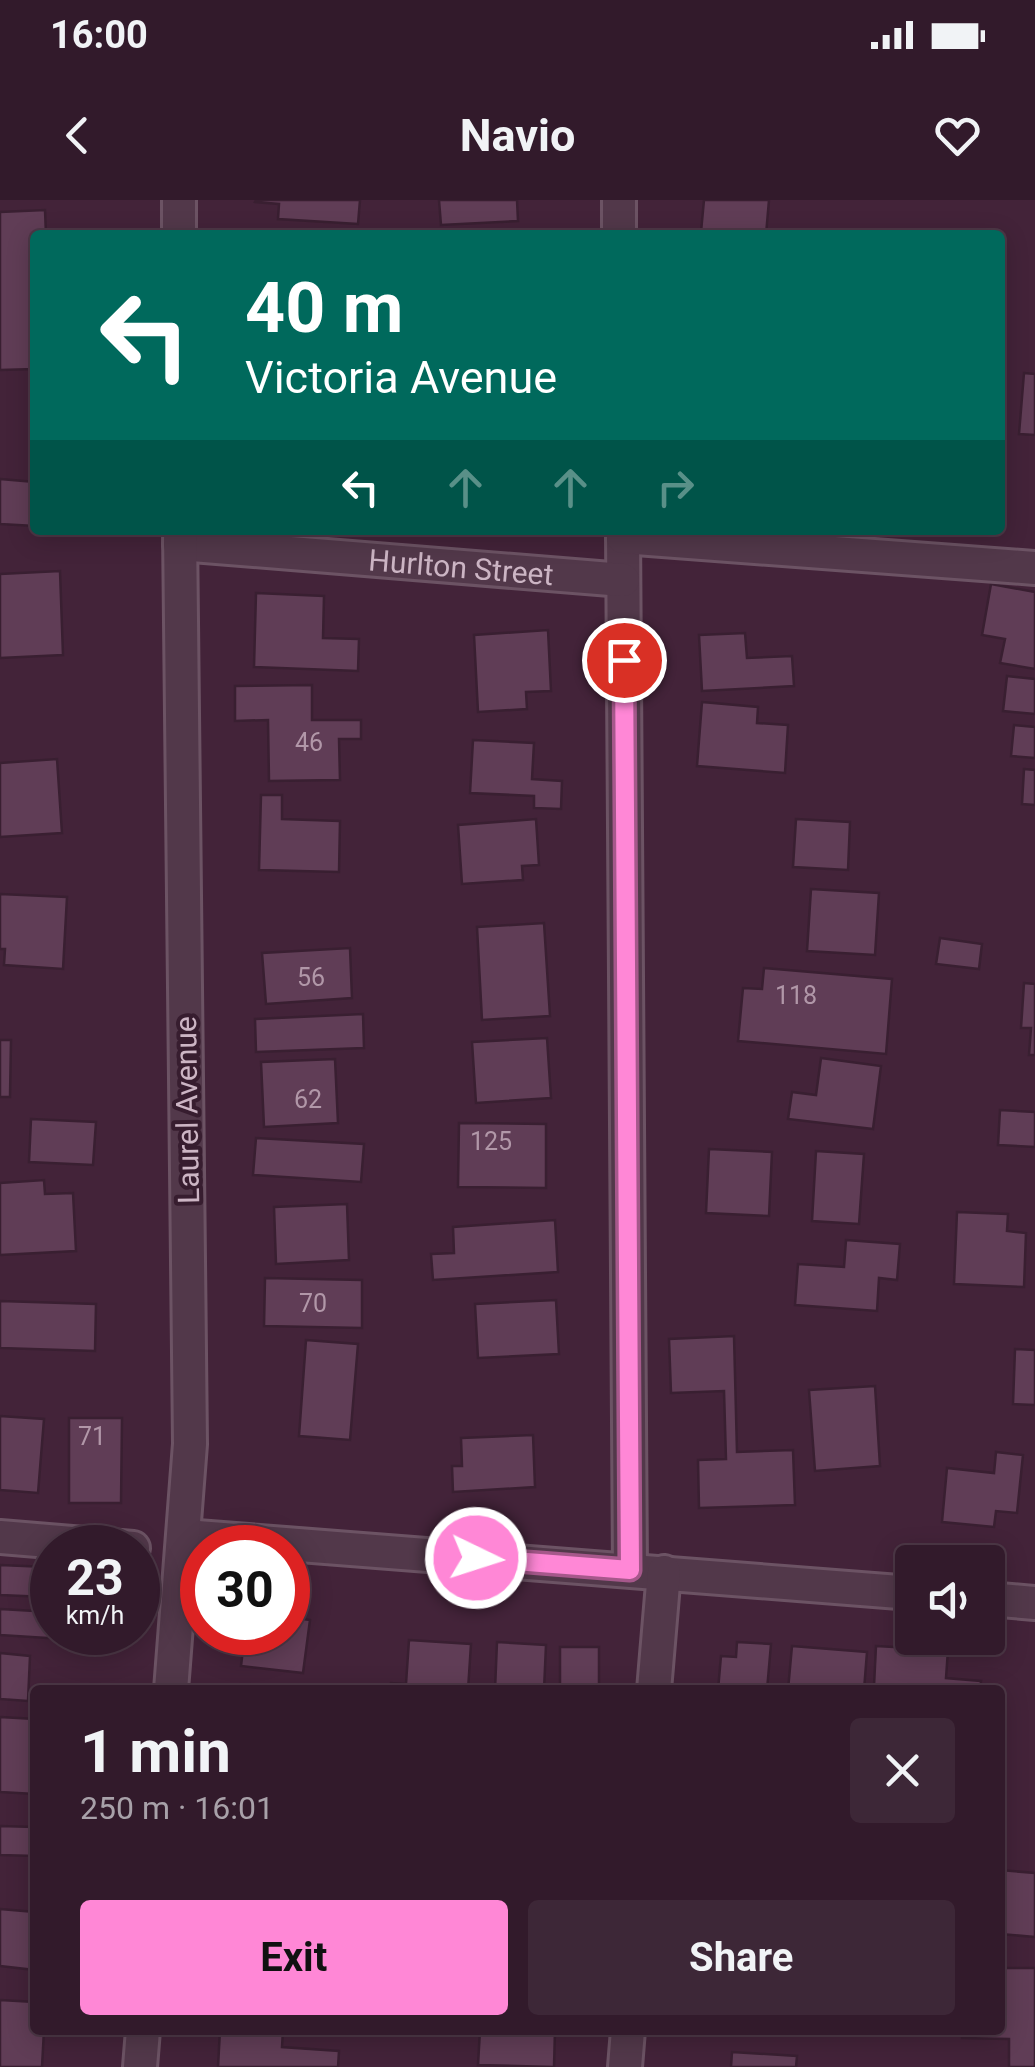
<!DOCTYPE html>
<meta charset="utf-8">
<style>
:root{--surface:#321a2b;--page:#3d2737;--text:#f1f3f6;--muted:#a8a1a9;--line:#4d3847;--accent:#ff87d6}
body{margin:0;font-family:Roboto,sans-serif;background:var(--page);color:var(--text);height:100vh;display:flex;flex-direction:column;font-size:38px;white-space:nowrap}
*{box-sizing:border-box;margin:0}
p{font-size:32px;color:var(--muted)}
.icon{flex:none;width:55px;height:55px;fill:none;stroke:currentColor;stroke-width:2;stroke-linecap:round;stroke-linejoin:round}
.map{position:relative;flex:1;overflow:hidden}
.details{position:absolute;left:30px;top:1485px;width:975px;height:350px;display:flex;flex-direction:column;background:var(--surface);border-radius:10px;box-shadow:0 5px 25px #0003,0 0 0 2px var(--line)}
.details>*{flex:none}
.guide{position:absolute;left:30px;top:30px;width:975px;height:305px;border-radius:10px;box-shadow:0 5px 25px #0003,0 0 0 2px var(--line);background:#00695c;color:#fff;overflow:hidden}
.buttons{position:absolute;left:895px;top:1345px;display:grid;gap:20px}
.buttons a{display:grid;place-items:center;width:110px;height:110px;border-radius:10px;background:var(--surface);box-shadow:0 5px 25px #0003,0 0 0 2px var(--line);font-size:50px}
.speed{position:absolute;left:30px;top:1325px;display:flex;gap:20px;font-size:50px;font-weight:700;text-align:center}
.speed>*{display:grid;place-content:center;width:130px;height:130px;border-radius:50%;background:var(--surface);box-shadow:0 5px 25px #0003,0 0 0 2px var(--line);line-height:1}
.speed small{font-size:25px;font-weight:400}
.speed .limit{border:15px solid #d22;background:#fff;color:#111}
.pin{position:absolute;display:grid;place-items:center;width:85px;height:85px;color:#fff;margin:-42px;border:5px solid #fff;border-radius:50%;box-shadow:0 2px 10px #0007}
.me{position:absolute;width:110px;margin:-55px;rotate:94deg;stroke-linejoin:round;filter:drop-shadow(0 0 8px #0008)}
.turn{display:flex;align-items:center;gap:35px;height:210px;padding:0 50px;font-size:45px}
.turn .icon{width:130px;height:130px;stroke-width:2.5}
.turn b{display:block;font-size:70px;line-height:85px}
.lanes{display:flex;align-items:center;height:95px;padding:0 50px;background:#0003;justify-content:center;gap:50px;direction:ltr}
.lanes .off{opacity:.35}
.round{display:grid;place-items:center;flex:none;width:105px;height:105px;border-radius:10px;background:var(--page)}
.overview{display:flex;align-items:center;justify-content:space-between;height:170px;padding:0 50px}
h1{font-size:60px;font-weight:700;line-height:75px}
.action{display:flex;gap:20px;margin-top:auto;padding:20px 50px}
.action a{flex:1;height:115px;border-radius:10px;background:var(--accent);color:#111;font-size:40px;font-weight:700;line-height:115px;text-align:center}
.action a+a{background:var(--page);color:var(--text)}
.status{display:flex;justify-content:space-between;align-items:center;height:70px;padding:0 50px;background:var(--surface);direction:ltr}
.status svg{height:28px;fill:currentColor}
header{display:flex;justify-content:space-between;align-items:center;height:130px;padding:0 50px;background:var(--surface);font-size:45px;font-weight:700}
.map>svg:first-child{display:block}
.building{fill:#603d56;stroke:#391f31;stroke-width:2.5}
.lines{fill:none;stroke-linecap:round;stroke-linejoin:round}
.street-casing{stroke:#6c5364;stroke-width:38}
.street{stroke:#52384a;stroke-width:32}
.route-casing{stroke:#a6588b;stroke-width:25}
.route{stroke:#ff87d6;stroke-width:18}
.labels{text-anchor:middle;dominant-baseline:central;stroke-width:8;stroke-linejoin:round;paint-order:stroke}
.number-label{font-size:25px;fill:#b197a8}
.street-label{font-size:30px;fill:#ccb5c4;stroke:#371d2f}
</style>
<div class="status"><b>16:00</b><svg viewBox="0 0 49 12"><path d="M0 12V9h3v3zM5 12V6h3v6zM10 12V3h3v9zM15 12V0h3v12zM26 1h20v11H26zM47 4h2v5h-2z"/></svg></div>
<header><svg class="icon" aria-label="back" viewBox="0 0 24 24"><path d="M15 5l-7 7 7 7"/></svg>Navio<svg class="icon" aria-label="heart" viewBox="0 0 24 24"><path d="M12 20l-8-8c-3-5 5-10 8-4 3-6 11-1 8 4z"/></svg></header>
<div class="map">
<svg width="1035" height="1867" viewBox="0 0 1035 1867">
<rect width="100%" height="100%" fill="#432339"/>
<path class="building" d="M256 0H360L358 24 278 19 279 4 255 2Z
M439 0H517L518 21 441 25Z
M704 0H769L766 35 701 32Z
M45 10 46 35H35V169L0 170V12Z
M1024 173 1035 174V235L1019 234Z
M0 279 35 282V326L0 324Z
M60 371 63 455 0 458V374Z
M991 384 1035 392V469L1000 463 1005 439 982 435Z
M256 393 324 396 323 438 359 439 358 471 254 467Z
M548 430 551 491 526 492 527 509 478 512 474 435Z
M745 433 747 458 792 456 794 486 702 491 699 435Z
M1007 476 1035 479V514L1003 511Z
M312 485V520H361V539H339L340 580 269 581 268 520 235 521V486Z
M702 502 758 507 757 523 788 525 785 573 697 566Z
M1014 525 1035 527V558L1011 556Z
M473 540 534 543 532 579 562 581 561 609 534 608V596L470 593Z
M57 559 62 633 0 637V563Z
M1024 569 1035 570V605L1022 604Z
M261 595H282V619L340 621 339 672 259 670Z
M536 619 539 665 522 666 523 680 462 684 458 625Z
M796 619 850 622 848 670 793 667Z
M811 689 879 693 875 755 807 751Z
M0 694 67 697 63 769 4 765 5 749H0Z
M544 723 550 816 482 820 477 727Z
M940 738 982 744 979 769 936 764Z
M350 748 352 798 266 804 262 753Z
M764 768 892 779 886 854 738 841 743 788 762 789Z
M1024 783 1035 784V855H1029L1031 828H1021Z
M363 814 364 848 256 852 255 819Z
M547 838 551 898 476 903 472 842Z
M0 840H11L10 897H0Z
M821 858 881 866 873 929 788 919 792 892 816 895Z
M335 859 338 923 264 927 261 862Z
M1000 910 1035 912V947L998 945Z
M31 919 96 922 93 965 29 962Z
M459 923 546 924V988L458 987Z
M256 938 364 944 361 982 253 975Z
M709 949 772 952 769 1016 706 1013Z
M816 951 864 954 859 1024 812 1021Z
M44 980 45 994 73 993 76 1051 0 1055V983Z
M347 1004 349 1060 276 1064 274 1007Z
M957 1012 1008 1014 1007 1031 1026 1033 1024 1087 954 1084Z
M555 1020 558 1072 433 1080 431 1054 454 1053 453 1027Z
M846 1040 900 1044 897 1080 879 1078 877 1111 795 1105 798 1064 844 1067Z
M265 1078 362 1080V1128L264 1126Z
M556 1100 559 1154 478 1158 475 1104Z
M0 1101 96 1104 95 1151 0 1148Z
M734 1136 737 1252 793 1250 795 1305 699 1308 698 1260 726 1259 724 1191 671 1193 669 1139Z
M306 1140 358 1144 350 1240 299 1236Z
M1015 1149 1035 1150V1205L1013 1204Z
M875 1186 880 1266 815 1271 809 1190Z
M0 1216 44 1219 38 1293 0 1290Z
M69 1218H122L121 1303H69Z
M533 1235 535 1287 453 1292 452 1266H462L461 1238Z
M996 1252 1023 1255 1017 1313 996 1311 994 1327 942 1322 947 1268 994 1273Z
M0 1365 47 1367 46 1397 0 1395Z
M0 1409 52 1412V1432H64L63 1439 0 1435Z
M288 1417 310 1420 303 1473 241 1466 245 1432H288Z
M409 1440 471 1444 468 1490H390L391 1483 406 1484Z
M497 1442 546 1445 544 1490H495Z
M737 1442 771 1444 767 1490H718L721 1456 736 1457Z
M792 1446 867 1452 864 1490H788Z
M876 1446 948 1450 946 1478 981 1481 980 1490H896V1488L874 1486Z
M560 1447H599V1490H560Z
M0 1453 30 1456 28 1501 0 1499Z
M0 1517 35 1519V1594L0 1592Z
M0 1626 35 1627V1656L0 1655Z
M1000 1670 1035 1673V1737L1000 1734Z
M0 1709 35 1712V1770L0 1766Z
M1000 1768H1035V1867H1009V1839L962 1838V1830H1000Z
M0 1800 35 1802V1830H44L42 1867H0Z
M220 1830H283L282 1847 339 1851 338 1867H218Z
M480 1830H555L554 1867 478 1865Z
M732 1852 797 1856 796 1867H731Z"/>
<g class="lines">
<defs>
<g id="street">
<path d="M179 0V35"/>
<path d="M619 0V35"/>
<path d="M623 330 630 1370"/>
<path d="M623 337 1035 368"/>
<path id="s1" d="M180 344 623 380"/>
<path d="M184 1336 912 1393"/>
<path d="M0 1337 133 1348"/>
<path d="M988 1399 1035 1403"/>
<path d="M171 1490 190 1244 180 330"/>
<path d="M654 1490 664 1372"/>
<path d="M140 1867 143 1830"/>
<path d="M625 1867 628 1830"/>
</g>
</defs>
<use href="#street" class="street-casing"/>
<use href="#street" class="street"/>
</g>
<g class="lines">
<defs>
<path id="route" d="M476 1358 630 1370 624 460"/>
</defs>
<use href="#route" class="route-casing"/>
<use href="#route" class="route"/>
</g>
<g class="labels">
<g class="number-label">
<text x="309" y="542">46</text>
<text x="311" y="777">56</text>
<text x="796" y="795">118</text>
<text x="308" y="899">62</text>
<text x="491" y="941">125</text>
<text x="313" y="1103">70</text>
<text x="92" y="1236">71</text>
</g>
<g class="street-label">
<text stroke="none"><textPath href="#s1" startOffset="282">Hurlton Street</textPath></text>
<text transform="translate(187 910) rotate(-91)">Laurel Avenue</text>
</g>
</g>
</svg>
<div class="buttons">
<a><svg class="icon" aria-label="sound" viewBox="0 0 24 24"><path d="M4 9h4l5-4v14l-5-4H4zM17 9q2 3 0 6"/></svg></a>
</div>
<div class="speed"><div>23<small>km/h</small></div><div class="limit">30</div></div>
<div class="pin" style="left:624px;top:460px;background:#d93025"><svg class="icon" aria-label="arrive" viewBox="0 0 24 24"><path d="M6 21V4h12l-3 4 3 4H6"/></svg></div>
<svg class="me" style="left:476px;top:1358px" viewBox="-20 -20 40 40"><circle r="17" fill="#ff87d6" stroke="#fff" stroke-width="3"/><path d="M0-11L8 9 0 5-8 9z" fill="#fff"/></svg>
<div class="guide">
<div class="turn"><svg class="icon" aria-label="left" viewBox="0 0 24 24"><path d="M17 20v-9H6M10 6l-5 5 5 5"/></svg><div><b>40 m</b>Victoria Avenue</div></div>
<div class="lanes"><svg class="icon" aria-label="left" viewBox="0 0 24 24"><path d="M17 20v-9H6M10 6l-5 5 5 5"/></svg><svg class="icon off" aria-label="ahead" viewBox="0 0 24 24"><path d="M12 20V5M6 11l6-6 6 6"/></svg><svg class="icon off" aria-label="ahead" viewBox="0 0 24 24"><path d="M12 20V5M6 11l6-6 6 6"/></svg><svg class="icon off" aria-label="right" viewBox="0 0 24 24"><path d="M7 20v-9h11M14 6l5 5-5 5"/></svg></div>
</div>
<section class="details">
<div class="overview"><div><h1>1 min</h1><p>250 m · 16:01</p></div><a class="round"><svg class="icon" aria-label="close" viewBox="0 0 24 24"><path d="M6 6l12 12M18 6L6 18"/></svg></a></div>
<div class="action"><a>Exit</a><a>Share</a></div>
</section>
</div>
